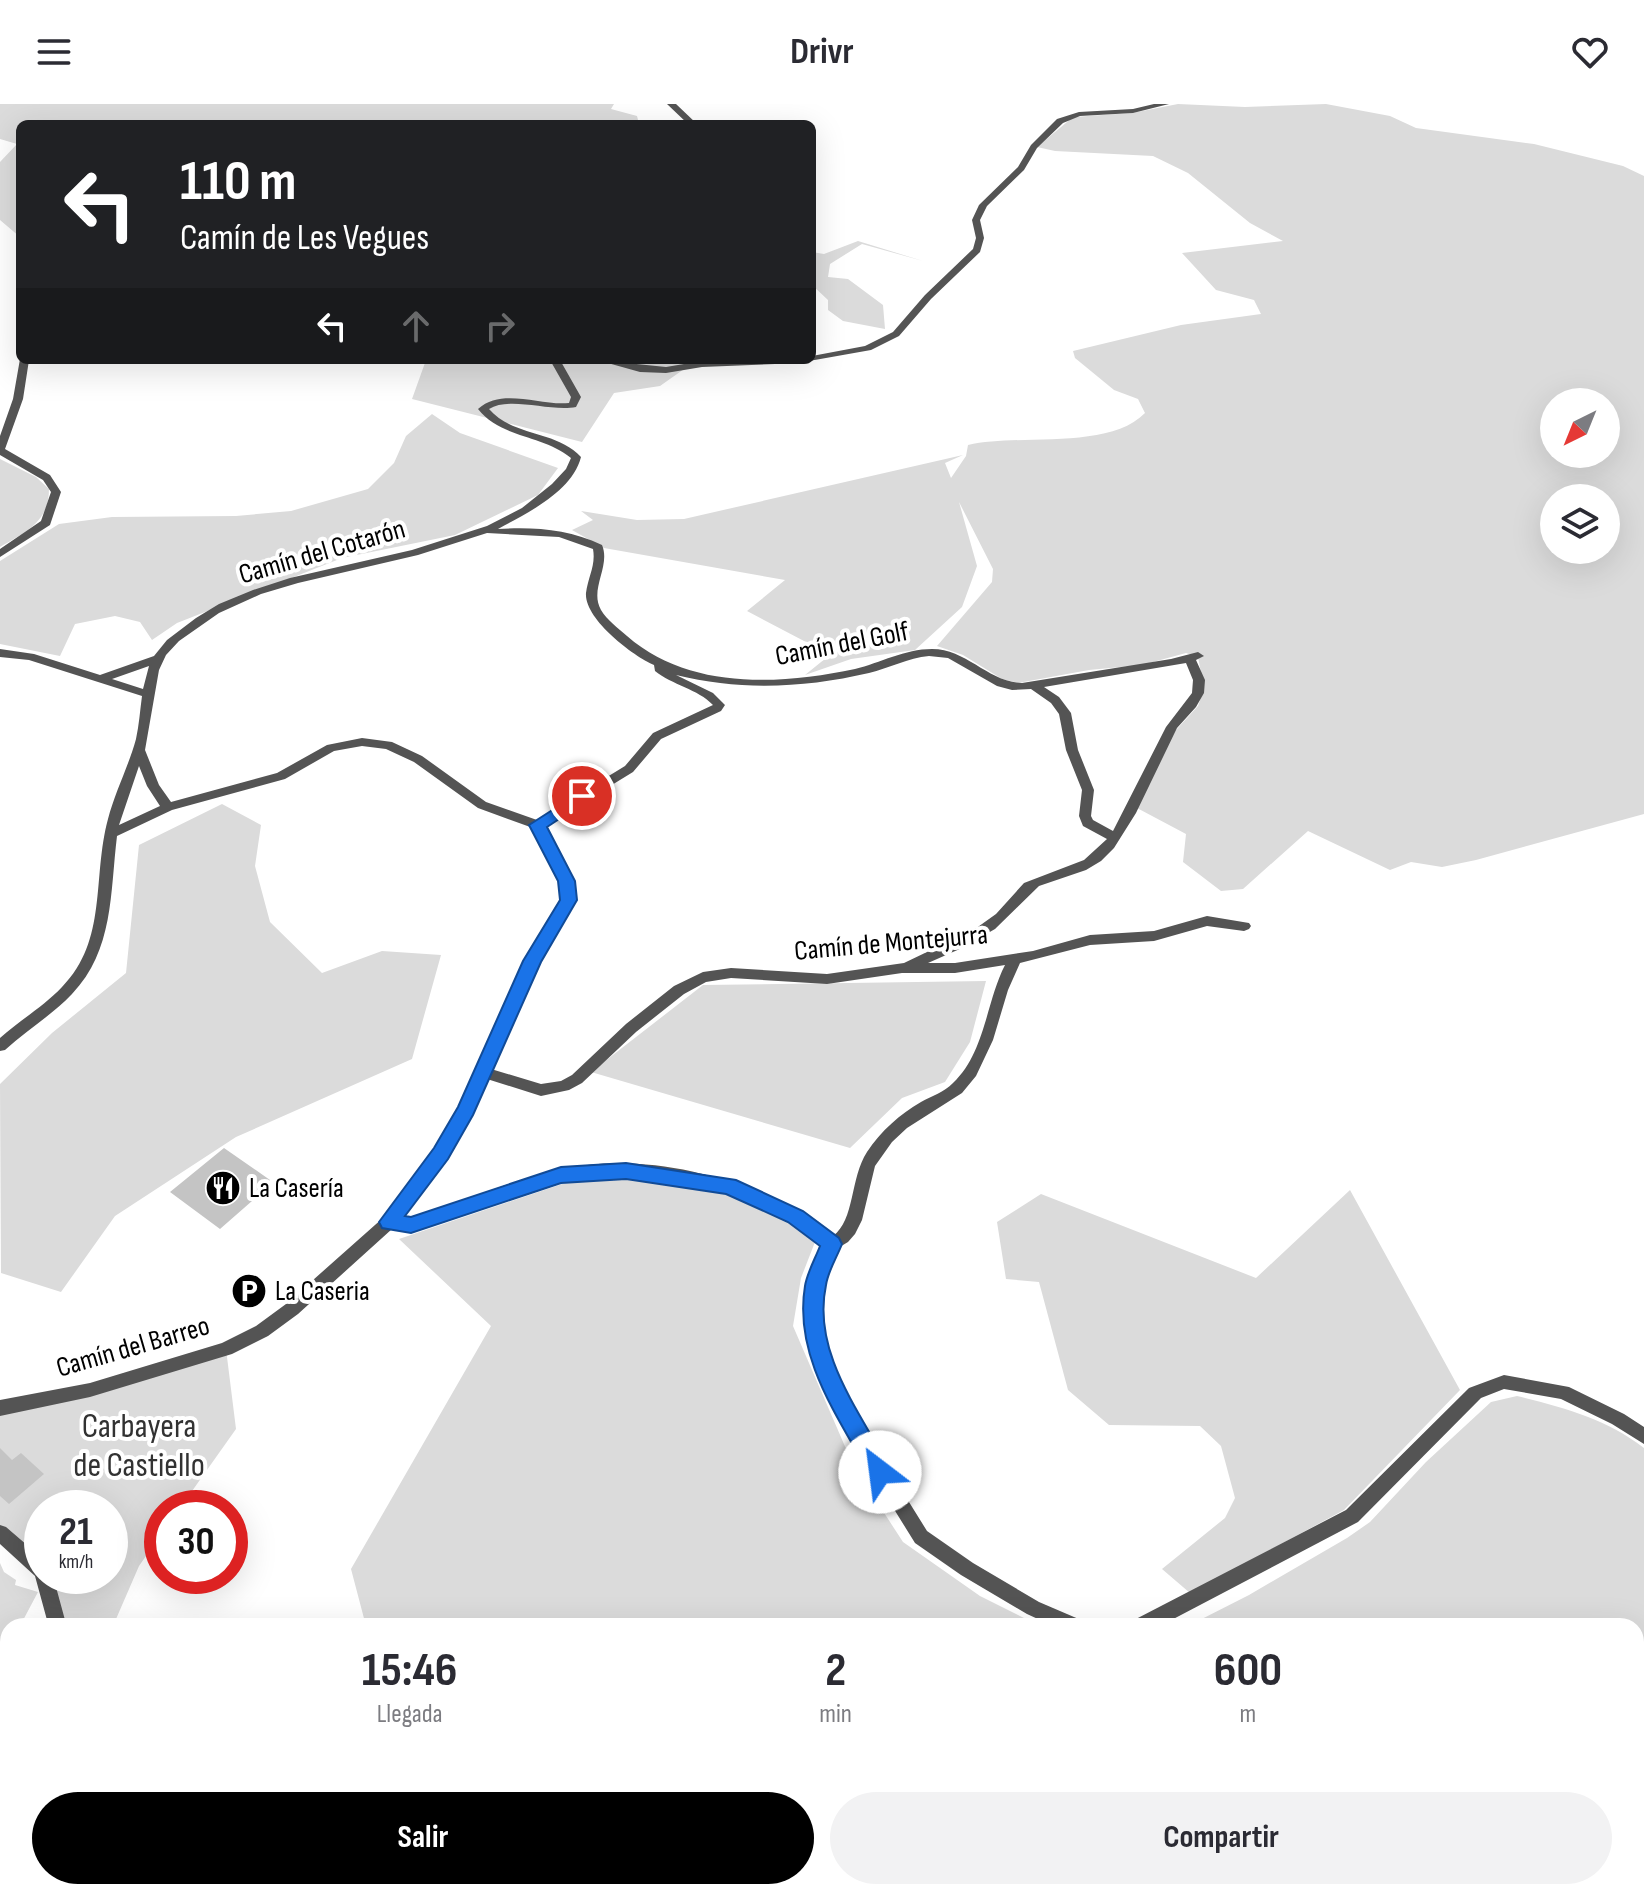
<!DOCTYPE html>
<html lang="es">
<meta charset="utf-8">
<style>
:root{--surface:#fff;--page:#f2f2f3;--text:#2b2b33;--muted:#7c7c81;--accent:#000}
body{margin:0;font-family:"Sofia Sans Condensed",sans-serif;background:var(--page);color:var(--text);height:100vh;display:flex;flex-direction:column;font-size:30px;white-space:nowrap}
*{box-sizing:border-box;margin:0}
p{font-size:26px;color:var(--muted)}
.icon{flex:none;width:44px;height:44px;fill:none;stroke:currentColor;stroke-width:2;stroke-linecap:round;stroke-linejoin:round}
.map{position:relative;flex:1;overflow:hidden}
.panel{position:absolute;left:0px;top:1514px;width:1644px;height:282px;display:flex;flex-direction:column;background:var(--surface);border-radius:24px 24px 0 0;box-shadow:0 8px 32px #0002}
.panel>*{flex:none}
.guide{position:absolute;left:16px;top:16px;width:800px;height:244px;border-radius:12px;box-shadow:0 8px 32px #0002;background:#202124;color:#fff;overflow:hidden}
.needle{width:52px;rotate:223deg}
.fabs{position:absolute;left:1540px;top:284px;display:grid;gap:16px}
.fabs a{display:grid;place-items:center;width:80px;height:80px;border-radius:50%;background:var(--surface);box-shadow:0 8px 32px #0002;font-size:40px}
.speed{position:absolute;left:24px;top:1386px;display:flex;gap:16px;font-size:40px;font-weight:700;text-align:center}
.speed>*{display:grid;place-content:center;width:104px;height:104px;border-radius:50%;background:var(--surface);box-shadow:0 8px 32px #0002;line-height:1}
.speed small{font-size:20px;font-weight:400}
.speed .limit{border:12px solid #d22;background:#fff;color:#111}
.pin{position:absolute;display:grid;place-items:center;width:68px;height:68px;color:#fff;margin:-34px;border:4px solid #fff;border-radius:50%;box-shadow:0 2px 8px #0007}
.me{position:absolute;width:88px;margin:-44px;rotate:330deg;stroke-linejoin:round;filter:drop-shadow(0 0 6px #0008)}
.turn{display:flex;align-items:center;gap:28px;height:168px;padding:0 32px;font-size:36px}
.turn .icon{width:104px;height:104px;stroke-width:2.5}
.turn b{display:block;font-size:56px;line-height:68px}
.lanes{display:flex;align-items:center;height:76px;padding:0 32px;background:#0003;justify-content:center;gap:40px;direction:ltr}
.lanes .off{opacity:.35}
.eta{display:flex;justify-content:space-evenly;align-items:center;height:136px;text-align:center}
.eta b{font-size:48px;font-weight:700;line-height:56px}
.button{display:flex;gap:16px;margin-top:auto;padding:16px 32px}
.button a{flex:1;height:92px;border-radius:48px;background:var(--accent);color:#fff;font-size:32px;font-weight:700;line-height:92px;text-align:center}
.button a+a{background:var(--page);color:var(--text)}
header{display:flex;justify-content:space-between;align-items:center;height:104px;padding:0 32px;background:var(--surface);font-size:36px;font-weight:700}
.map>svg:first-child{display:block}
.green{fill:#dbdbdb;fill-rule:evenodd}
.building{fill:#c4c4c4}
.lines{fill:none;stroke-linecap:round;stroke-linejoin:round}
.minor{fill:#545454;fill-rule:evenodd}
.route{fill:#1a73e8;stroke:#114b97;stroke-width:2}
.labels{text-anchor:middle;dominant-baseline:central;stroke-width:8;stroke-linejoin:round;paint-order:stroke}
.street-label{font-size:28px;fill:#000;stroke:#fff}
.poi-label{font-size:28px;fill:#000;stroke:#fff;text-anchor:start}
.near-park-label{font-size:34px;fill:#323232;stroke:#fff}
</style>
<header><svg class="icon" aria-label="menu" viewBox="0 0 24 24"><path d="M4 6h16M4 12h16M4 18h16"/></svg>Drivr<svg class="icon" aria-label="heart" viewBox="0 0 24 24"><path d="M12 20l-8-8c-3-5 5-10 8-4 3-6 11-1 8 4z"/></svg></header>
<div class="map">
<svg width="1644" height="1795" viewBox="0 0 1644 1795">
<rect width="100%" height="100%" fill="#fff"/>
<path class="green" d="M0 0H614L611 5 637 12 639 20H20V133L0 116V58L17 40 0 35Z
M1178 0 1245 3 1326 0 1390 12 1416 24 1534 40 1623 62 1644 72V710L1476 756 1442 763 1411 758 1390 766 1308 727 1243 785 1221 787 1183 758 1186 730 1137 704 1151 670 1176 626 1198 602 1204 585 1198 553 1186 549 1142 561 1089 566 1018 579 1002 575 963 551 937 542 992 478 993 465 959 398 977 462 962 503 915 546 851 555 805 571 826 554 825 548 747 507 785 476 604 444 572 426 593 416 581 407 637 416 684 415 963 351 945 359 951 374 966 352 968 341C1018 329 1108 347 1145 309L1138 295 1114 286 1075 254 1073 247 1181 221 1261 210 1254 196 1216 186 1182 149 1283 137 1250 119 1188 69 1153 52 1055 47 1037 43 1073 13 1132 9ZM1554 298H1606V350H1554ZM1554 394H1606V446H1554Z
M858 137 923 157 862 140 830 160 828 173 848 175 883 201 885 225 843 217 828 206V196L812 181V148L824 150Z
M426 256H690L694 258 660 282 614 289 582 338 412 295Z
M432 310 460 329 558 364 538 391 455 431 342 454 177 519 152 536 140 518 115 512 75 520 60 552 0 540V457L59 420 112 413 236 412 291 407 368 385 394 359 406 332Z
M0 355 36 373 49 385C49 418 26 428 0 443Z
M222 700 261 721 255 762 270 818 322 869 382 847 441 851 412 955 236 1033 115 1112 61 1188 1 1169 0 980 52 929 126 869 139 741Z
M986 877 970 938 945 978 902 994 850 1044 591 968 703 881Z
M609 1074C681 1078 762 1086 815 1138L801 1174 793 1222 853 1361 903 1438 980 1492 1040 1522H366L351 1465 491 1222 399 1135 574 1076Z
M1350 1086 1460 1286 1344 1406 1190 1489 1162 1465 1225 1414 1235 1394 1221 1342 1200 1322 1109 1321 1068 1286 1039 1178 1006 1175 997 1118 1041 1090 1256 1174Z
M226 1245 236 1325 180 1404H162V1429L139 1462 113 1522H55L44 1472H110V1404H42V1466L0 1429V1304Z
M1517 1292C1562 1303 1607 1315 1644 1344V1795H237L232 1791 234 1788H1636V1522H1188L1249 1491 1347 1434 1370 1418 1426 1358 1491 1298Z
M0 1459 4 1468 16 1476 15 1481 38 1488 20 1522H8V1547L4 1555 0 1552Z"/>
<path class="building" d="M224 1044 270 1076 266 1081 274 1088 265 1096 259 1091 220 1125 170 1088Z
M0 1344 12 1356 21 1349 44 1370 9 1400 0 1392Z"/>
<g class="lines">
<path class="minor" d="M667 0H676L697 20H688Z
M1154 0H1169L1133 9 1080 12 1063 19 1037 44 1024 66 987 102 980 116 984 134 980 148 931 195 899 232 871 246 809 257 812 256V252L865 242 893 228 925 191 973 145 976 134 972 116 979 101 1018 63 1031 41 1057 15 1079 8 1133 5Z
M20 255 29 256 23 295 5 345 50 371 61 388 50 421 0 453V445L41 417 51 388 43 376 0 351V332L13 295Z
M550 256H560L581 293 576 303C550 308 510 292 489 305 513 333 556 326 581 353 572 388 527 409 498 425 535 423 568 425 602 441 611 462 589 485 601 506 607 516 618 524 627 532 689 586 779 581 855 565 880 559 905 545 932 545 967 545 988 578 1022 579L1171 555 1198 548 1204 552 1196 556 1205 576 1204 589 1196 603 1177 624 1136 709 1114 744 1101 757 1086 766 1039 782 995 825 962 844 928 859H955L1033 847 1090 831 1154 827 1207 812 1249 819 1251 822 1249 825 1244 827 1207 822 1154 837 1090 841 1020 859 1008 886 993 936 976 972 962 989 907 1024 892 1038 875 1062 862 1116 855 1130 848 1138 838 1144 823 1179 820 1215 828 1257 873 1340 927 1427 973 1459 1039 1498 1081 1516 1083 1522H1053L1027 1510 961 1471 915 1439 861 1352 812 1258 804 1215 807 1179 823 1142C753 1086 651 1059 563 1077 511 1088 461 1112 411 1127L392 1125 298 1210 268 1232 232 1250 90 1293 0 1312V1296L90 1279 222 1239 256 1222 286 1200 384 1113 436 1045 460 1004 503 902 561 796 559 777 533 724 478 704 414 658 386 645 362 642 334 647 285 675 172 706 117 732C110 789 114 846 72 890 52 911 27 926 5 946L0 947V934C20 916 43 903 62 883 108 836 92 774 108 715 115 688 129 661 136 635 139 621 140 607 142 592L29 556 0 553V545L34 550 100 571 154 552 167 536 196 514 219 500 253 486 290 474 412 446 487 422 522 404 552 380 566 365 571 354C542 330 502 335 478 305 502 283 540 302 569 299L571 293ZM487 429 559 433 593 445C596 461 588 473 586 489 584 515 633 552 654 561L655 567C672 581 698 585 713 601L653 629 625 662 537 716 486 698 422 652 392 638 362 634 327 641 277 669 171 698 159 681 145 646 159 566 166 551 179 537 219 509 261 490 298 479 418 451ZM929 552 948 554 997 582 1012 586 1031 585 1051 599 1059 610 1066 646 1082 686 1079 712 1083 722 1107 735 1084 756 1024 779 996 810 975 825 904 859 827 870 731 864 703 868 674 882 626 920 572 971 561 977 541 980 491 965 517 902 575 796 573 777 545 722 633 668 661 635 721 607 725 601 713 589 676 571C741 587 804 584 869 569 889 564 908 554 929 552ZM1186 559 1193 576 1192 589 1166 623 1113 727 1093 716 1091 712 1094 686 1078 646 1071 609 1059 593 1044 583ZM149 562 143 585 112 575ZM139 662 147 682 160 702 119 721ZM1005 861C986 898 985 949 953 979 944 988 932 992 921 998 900 1010 881 1027 867 1048 850 1074 855 1116 833 1132 763 1076 650 1046 562 1065 510 1076 461 1099 411 1115L401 1113C435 1069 466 1026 487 975L541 992 569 986 582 979 636 928 684 890 706 878 731 874 827 880 902 869H955Z
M597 256 666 263 702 257 806 256 801 259 702 263 666 269 640 268Z
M1504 1271 1569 1283 1624 1310 1644 1323V1340L1612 1320 1561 1295 1504 1285 1481 1294 1358 1418 1160 1522H1132L1134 1516 1346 1406 1469 1284Z
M0 1421 6 1423 42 1454V1472H53L65 1516 64 1522H46L47 1516 35 1472 0 1440Z
M8 1673V1718L0 1723V1679Z"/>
</g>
<path class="route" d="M582 687 588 688V696L547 723 575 777 577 796 541 858 473 1011 448 1055 405 1112 411 1113 561 1063 626 1059 736 1076 803 1107 839 1134 842 1140C837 1153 828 1167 826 1181 812 1247 858 1305 888 1361L891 1368 888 1375 880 1378 872 1375C840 1315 793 1254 805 1182 807 1169 815 1155 820 1142L788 1118 726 1090 626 1075 561 1079 411 1129 382 1124 379 1118 434 1044 458 1003 523 857 560 796 558 777 529 721Z"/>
<defs>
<symbol id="restaurant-disc" viewBox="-11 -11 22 22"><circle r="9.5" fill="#000" stroke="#fff"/><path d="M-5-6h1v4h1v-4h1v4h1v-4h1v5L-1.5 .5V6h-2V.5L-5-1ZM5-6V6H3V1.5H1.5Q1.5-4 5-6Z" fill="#fff"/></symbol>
<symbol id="parking-disc" viewBox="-11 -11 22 22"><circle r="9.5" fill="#000" stroke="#fff"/><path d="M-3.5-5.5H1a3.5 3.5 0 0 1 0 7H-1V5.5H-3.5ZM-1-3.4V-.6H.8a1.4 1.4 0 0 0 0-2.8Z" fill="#fff"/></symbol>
</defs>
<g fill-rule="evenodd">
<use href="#restaurant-disc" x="203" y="1064" width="40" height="40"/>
<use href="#parking-disc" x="229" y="1167" width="40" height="40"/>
</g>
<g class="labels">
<g class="street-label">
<text transform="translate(322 448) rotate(-16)">Camín del Cotarón</text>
<text transform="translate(842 540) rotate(-11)">Camín del Golf</text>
<text transform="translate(891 839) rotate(-5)">Camín de Montejurra</text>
<text transform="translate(133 1243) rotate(-16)">Camín del Barreo</text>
</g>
<g class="poi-label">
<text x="249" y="1084">La Casería</text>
<text x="275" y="1187">La Caseria</text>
</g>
<g class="near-park-label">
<text x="139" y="1322">Carbayera<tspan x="139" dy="39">de Castiello</tspan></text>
</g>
</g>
</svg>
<div class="fabs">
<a><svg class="needle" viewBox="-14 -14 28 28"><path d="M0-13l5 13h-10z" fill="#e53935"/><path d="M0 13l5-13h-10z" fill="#7c7c81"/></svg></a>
<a><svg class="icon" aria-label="layers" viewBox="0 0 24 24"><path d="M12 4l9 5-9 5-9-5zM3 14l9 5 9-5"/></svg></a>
</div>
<div class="speed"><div>21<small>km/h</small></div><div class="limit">30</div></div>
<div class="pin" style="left:582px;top:692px;background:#d93025"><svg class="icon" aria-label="arrive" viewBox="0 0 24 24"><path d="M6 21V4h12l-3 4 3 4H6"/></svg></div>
<svg class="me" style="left:880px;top:1368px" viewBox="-20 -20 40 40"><circle r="19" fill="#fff"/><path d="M0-13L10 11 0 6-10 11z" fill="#1a73e8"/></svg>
<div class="guide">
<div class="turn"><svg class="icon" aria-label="left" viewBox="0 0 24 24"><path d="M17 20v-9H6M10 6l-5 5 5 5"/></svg><div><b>110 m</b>Camín de Les Vegues</div></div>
<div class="lanes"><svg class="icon" aria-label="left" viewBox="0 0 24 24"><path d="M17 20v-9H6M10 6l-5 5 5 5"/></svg><svg class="icon off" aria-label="ahead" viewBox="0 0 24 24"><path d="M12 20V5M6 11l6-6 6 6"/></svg><svg class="icon off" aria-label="right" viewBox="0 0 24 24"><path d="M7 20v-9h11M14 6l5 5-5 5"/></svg></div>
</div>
<section class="panel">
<div class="eta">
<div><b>15:46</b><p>Llegada</p></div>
<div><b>2</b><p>min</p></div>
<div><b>600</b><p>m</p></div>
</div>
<div class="button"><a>Salir</a><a>Compartir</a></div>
</section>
</div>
